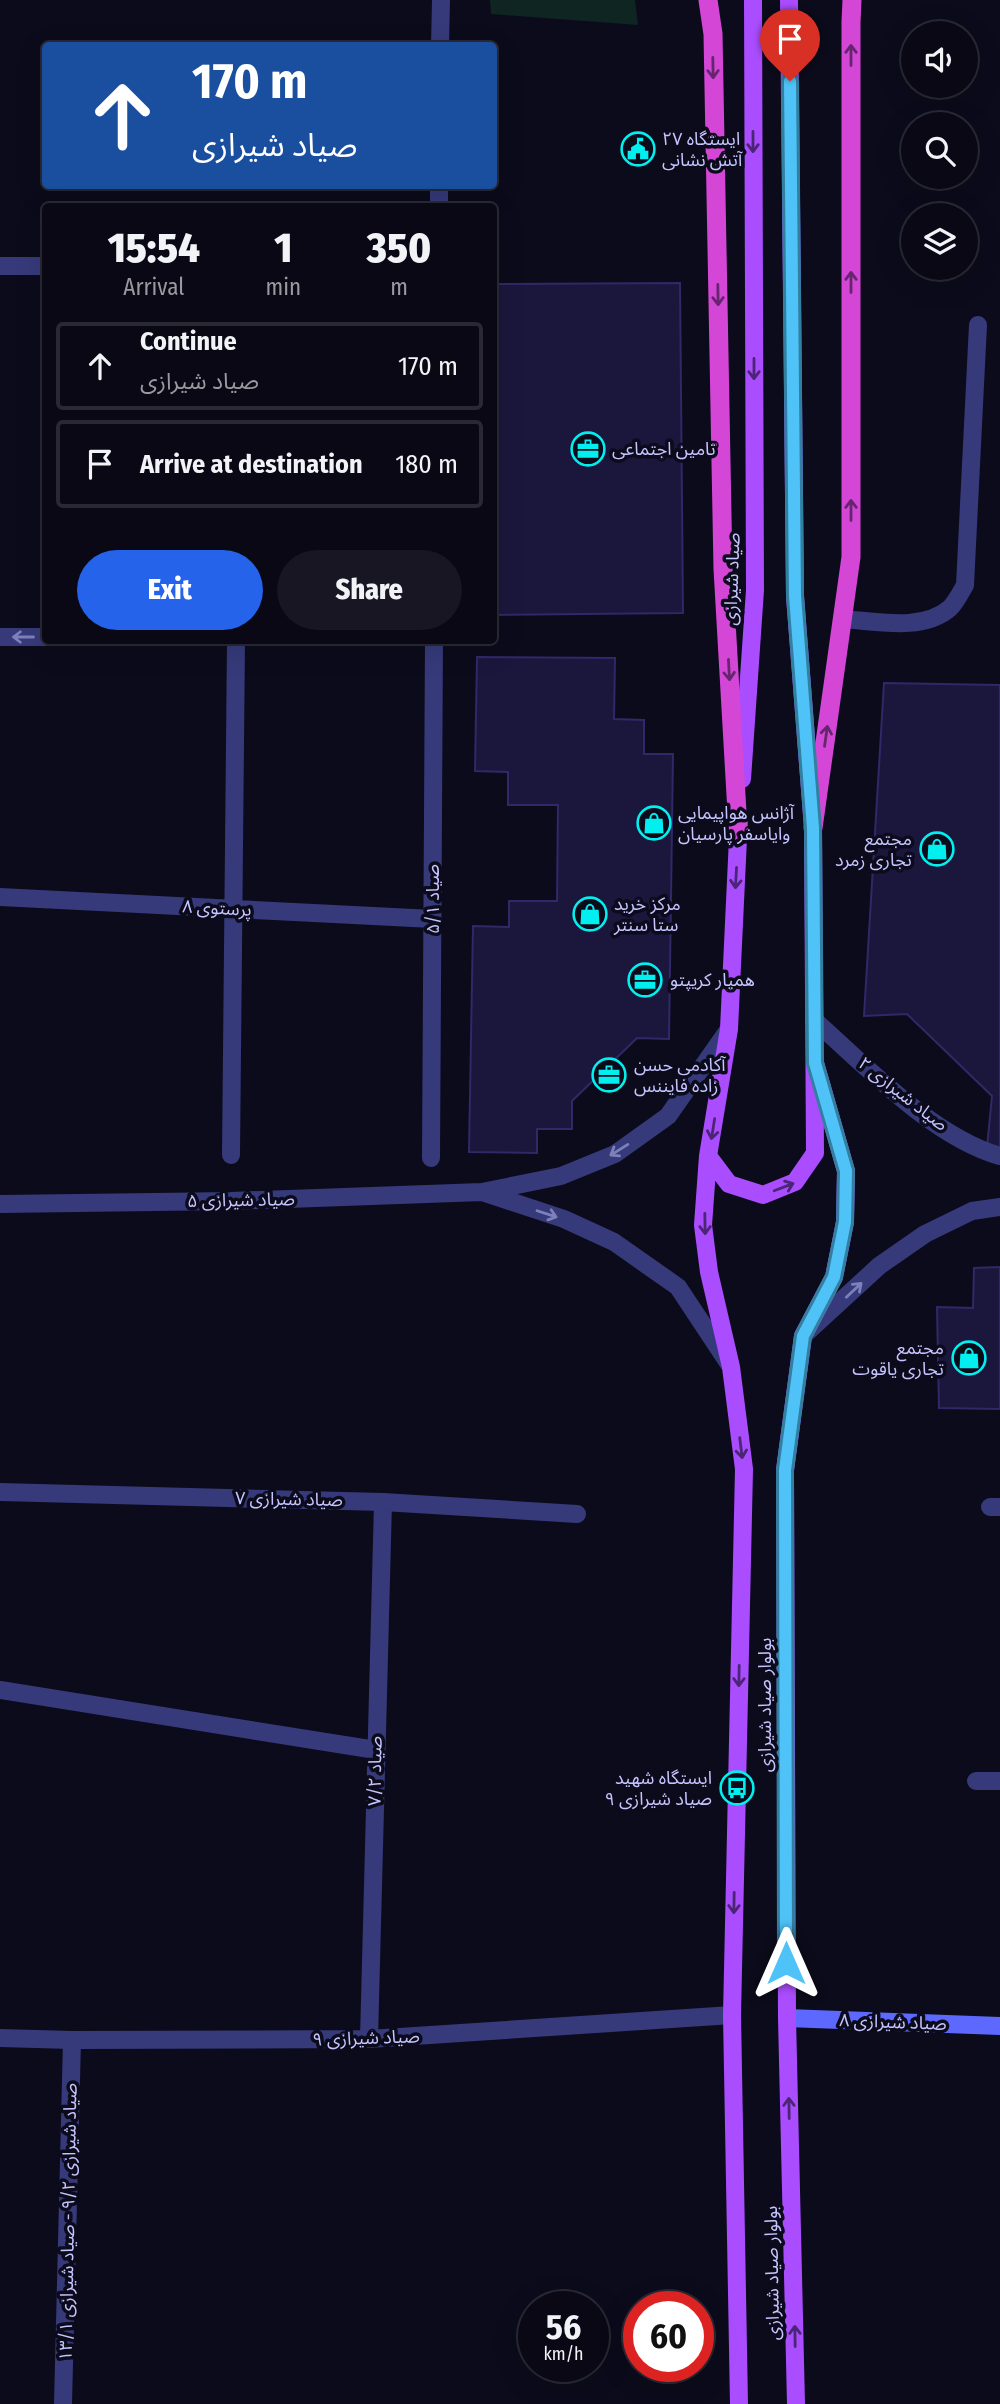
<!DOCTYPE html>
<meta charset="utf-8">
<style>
:root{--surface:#090814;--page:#171622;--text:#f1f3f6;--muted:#999aa0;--line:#292934;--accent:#2563eb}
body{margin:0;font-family:"Fira Sans Condensed","Noto Sans Arabic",sans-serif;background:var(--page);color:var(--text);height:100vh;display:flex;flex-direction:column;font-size:26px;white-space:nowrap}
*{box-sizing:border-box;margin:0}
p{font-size:23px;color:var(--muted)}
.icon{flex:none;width:38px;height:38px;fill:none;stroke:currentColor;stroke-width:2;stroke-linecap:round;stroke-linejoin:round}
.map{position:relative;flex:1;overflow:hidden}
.panel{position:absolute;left:42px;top:203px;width:455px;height:441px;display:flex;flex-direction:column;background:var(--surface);border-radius:7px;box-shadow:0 7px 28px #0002,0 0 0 2px var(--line)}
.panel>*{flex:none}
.banner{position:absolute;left:42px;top:42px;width:455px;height:147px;border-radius:7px;box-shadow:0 7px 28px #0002,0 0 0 2px var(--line);background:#1a4fa0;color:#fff;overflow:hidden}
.controls{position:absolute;left:901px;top:21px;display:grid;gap:14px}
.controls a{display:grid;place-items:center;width:77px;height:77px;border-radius:50%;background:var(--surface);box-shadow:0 7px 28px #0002,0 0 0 2px var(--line);font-size:35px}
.speed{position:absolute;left:518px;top:2291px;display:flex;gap:14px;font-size:35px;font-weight:700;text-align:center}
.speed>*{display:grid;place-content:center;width:91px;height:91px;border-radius:50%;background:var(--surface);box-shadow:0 7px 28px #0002,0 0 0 2px var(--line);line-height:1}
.speed small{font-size:18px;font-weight:400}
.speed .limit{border:10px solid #d22;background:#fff;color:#111}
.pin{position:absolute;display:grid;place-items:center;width:60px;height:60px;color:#fff;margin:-72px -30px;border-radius:50% 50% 50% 0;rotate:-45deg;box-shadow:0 0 7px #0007}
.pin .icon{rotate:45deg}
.me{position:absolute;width:77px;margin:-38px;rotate:0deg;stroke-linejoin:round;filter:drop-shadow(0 0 5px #0008)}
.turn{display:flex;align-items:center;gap:24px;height:147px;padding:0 35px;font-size:32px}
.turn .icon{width:91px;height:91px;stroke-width:2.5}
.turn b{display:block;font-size:49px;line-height:60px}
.eta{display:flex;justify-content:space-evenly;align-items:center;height:119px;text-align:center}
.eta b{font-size:42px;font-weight:800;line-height:49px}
.primary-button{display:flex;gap:14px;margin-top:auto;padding:14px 35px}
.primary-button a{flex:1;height:80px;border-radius:42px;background:var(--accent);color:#fff;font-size:28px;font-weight:800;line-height:80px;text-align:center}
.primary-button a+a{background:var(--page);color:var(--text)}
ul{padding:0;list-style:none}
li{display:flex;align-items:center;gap:21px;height:88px;margin:0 14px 10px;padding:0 21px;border:4px solid var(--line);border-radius:7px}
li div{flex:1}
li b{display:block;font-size:26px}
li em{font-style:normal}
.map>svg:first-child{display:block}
.green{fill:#0e2522}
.building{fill:#1b173c;stroke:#2f2968;stroke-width:2}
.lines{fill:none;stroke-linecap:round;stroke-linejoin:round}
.service{stroke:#363a7a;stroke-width:18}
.minor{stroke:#363a7a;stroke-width:18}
.secondary{stroke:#5d69fe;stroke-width:18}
.primary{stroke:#aa4dfe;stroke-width:18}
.trunk{stroke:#d447d6;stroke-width:19}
.oneway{stroke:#66266f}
.oneway2{stroke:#4b2576}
.oneway3{stroke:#7e80bc}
.route-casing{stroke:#337fa1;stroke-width:18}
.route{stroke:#4fc3f7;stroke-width:12}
.labels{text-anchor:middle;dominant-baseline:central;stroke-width:7;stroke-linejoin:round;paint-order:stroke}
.poi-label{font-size:18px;fill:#c6c5ff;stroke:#0c0b1b;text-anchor:start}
.street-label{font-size:18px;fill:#c6c5ff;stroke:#0c0b1b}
</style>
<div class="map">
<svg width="1000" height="2404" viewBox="0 0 1000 2404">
<rect width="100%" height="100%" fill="#0c0b1b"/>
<path class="green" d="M490 0H635L638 25 491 14Z"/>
<path class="building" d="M680 283 683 613 494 615V284Z
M477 657 615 658 614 719 644 720V754H673L669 1039 637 1038 572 1101V1129H537V1153L469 1152 473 926 509 927V901H557L558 805H508V772L475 771Z
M884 683 1000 685V1147H987L992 1096 907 1014 864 1016Z
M1000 1267V1409L939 1408 937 1307 973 1308 974 1268Z"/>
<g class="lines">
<path class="service" d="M842 619C875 621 923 632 950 608 956 602 961 592 965 585L978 325
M369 2039 383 1502"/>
<path class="minor" d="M440 46 441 0
M439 206V186
M0 266H46
M0 637H46
M0 897 433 919
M814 1020C866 1066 933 1137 1000 1156
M231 1155 236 640
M431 1158 434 640
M482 1192 564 1219 614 1242 678 1287 729 1364
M0 1204 231 1201 482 1192 561 1176 615 1154 668 1116 729 1029
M806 1333 879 1266 925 1234 972 1211 1000 1207
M0 1492 383 1502 577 1514
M990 1507H1000
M0 1690 376 1750
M976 1781H1000
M0 2038 72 2040 369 2039 732 2015
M63 2404 72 2040"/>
<path class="secondary" d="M787 2018 1000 2026"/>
<path class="primary" d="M742 779 755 590 753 0
M708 1156 729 1184 763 1195 795 1182 815 1153 813 828 795 596 789 0
M739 2404 732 2015 744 1469 731 1367 709 1272 703 1225 708 1156 729 1029 739 817
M796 2404 787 2018 785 1470 803 1336 834 1277 845 1222 846 1171 815 1063"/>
<path class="trunk" d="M708 0 713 34 723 569 738 830
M813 828 851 557V22L852 0"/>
</g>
<defs><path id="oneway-shaft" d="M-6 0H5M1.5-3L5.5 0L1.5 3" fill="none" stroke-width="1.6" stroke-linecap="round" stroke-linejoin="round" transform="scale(1.75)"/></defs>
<g class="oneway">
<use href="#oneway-shaft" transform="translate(851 55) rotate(-90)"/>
<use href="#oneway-shaft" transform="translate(713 68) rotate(89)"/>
<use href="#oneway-shaft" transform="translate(851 282) rotate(-90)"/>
<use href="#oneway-shaft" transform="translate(718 295) rotate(89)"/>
<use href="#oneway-shaft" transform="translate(851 510) rotate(-90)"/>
<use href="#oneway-shaft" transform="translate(729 670) rotate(87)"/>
<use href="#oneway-shaft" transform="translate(826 736) rotate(-82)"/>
</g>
<g class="oneway2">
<use href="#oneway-shaft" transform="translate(753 142) rotate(90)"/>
<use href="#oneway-shaft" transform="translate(754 369) rotate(90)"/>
<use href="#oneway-shaft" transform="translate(736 878) rotate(93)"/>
<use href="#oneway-shaft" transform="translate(713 1129) rotate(99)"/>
<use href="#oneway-shaft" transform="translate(784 1187) rotate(-21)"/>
<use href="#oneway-shaft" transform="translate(705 1224) rotate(89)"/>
<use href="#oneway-shaft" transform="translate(741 1448) rotate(83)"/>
<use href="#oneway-shaft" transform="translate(739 1676) rotate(91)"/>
<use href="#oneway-shaft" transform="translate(734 1903) rotate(91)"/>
<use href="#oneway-shaft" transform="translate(789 2108) rotate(-91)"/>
<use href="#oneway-shaft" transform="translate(795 2336) rotate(-91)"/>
</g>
<g class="oneway3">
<use href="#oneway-shaft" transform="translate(23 637) rotate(-180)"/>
<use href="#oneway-shaft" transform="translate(619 1150) rotate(148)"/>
<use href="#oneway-shaft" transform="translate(547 1214) rotate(18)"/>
<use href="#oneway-shaft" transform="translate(854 1290) rotate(-43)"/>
</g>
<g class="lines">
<defs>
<path id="route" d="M786 1963 785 1470 803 1336 834 1277 845 1222 846 1171 815 1063 813 828 795 596 790 81"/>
</defs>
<use href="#route" class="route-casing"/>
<use href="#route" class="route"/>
</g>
<defs>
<symbol id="civic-ring" viewBox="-11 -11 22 22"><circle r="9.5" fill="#0c0b1b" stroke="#01efef" stroke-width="1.5"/><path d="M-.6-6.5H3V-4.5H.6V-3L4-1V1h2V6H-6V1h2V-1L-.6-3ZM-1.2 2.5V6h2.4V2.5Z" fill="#01efef"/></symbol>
<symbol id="office-ring" viewBox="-11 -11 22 22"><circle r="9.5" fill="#0c0b1b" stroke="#01efef" stroke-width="1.5"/><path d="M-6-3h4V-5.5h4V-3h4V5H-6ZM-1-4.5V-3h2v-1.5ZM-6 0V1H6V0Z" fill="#01efef"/></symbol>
<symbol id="shop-ring" viewBox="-11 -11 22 22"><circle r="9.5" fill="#0c0b1b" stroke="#01efef" stroke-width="1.5"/><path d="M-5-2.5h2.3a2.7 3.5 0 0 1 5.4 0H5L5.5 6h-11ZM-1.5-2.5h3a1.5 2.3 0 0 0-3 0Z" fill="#01efef"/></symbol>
<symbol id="bus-ring" viewBox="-11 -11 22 22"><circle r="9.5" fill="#0c0b1b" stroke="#01efef" stroke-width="1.5"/><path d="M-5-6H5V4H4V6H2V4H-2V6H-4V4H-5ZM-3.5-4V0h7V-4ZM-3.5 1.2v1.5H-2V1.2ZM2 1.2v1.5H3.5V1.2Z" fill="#01efef"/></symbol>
</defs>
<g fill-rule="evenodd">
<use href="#civic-ring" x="619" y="130" width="38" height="38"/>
<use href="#office-ring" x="569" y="430" width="38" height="38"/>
<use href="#shop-ring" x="635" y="804" width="38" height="38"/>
<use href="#shop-ring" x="918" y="830" width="38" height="38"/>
<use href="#shop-ring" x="571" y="895" width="38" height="38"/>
<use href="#office-ring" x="626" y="961" width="38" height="38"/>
<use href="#office-ring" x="590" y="1056" width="38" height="38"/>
<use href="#shop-ring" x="950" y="1339" width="38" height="38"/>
<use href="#bus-ring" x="718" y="1769" width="38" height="38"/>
</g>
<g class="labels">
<g class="poi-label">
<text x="662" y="139">ایستگاه ۲۷<tspan x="662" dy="21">آتش نشانی</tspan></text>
<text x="612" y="449">تامین اجتماعی</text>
<text x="678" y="813">آژانس هواپیمایی<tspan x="678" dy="21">وایاسفر پارسیان</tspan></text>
<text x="912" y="839" text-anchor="end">مجتمع<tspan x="912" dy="21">تجاری زمرد</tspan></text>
<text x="614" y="904">مرکز خرید<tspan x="614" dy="21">ستا سنتر</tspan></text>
<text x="670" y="980">همیار کریپتو</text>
<text x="634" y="1065">آکادمی حسن<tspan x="634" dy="21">زاده فایننس</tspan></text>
<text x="944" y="1348" text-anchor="end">مجتمع<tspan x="944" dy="21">تجاری یاقوت</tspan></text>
<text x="712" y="1778" text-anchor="end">ایستگاه شهید<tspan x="712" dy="21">صیاد شیرازی ۹</tspan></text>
</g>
<g class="street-label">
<text transform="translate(732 579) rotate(-88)">صیاد شیرازی</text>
<text transform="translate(433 899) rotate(-90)">صیاد ۵/۱</text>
<text transform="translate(217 908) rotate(3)">پرستوی ۸</text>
<text transform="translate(903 1094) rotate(38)">صیاد شیرازی ۲</text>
<text transform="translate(241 1200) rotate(-1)">صیاد شیرازی ۵</text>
<text transform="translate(289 1499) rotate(1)">صیاد شیرازی ۷</text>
<text transform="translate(765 1705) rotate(-90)">بولوار صیاد شیرازی</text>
<text transform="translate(375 1771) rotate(-89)">صیاد ۷/۲</text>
<text transform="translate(893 2022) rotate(2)">صیاد شیرازی ۸</text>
<text transform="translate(366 2038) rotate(-2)">صیاد شیرازی ۹</text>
<text transform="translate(68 2222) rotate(-89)">صیاد شیرازی ۹/۲ - صیاد شیرازی ۱۳/۱</text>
<text transform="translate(772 2273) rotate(-91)">بولوار صیاد شیرازی</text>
</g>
</g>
</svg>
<div class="controls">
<a><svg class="icon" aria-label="sound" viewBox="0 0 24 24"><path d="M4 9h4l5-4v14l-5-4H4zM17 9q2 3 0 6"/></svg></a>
<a><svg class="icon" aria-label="search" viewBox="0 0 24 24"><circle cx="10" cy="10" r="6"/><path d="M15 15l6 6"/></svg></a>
<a><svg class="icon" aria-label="layers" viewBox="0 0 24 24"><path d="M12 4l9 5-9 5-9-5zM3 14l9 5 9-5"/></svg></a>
</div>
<div class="speed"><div>56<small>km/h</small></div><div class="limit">60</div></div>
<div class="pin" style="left:790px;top:81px;background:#d93025"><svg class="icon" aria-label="arrive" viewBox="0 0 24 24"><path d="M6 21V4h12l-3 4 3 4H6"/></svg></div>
<svg class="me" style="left:786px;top:1963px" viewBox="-20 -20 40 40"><path d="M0-17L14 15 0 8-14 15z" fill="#4fc3f7" stroke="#fff" stroke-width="4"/></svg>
<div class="banner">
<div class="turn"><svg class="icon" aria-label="ahead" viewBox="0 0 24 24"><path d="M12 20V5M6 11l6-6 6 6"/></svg><div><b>170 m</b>صیاد شیرازی</div></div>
</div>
<section class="panel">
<div class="eta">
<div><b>15:54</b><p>Arrival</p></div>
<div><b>1</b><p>min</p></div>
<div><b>350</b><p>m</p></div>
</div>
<ul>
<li><svg class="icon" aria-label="ahead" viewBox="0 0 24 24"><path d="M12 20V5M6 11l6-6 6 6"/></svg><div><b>Continue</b><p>صیاد شیرازی</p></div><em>170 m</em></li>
<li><svg class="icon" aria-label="arrive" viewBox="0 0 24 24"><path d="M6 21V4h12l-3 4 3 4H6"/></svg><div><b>Arrive at destination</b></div><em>180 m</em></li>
</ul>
<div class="primary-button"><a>Exit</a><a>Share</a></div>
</section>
</div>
